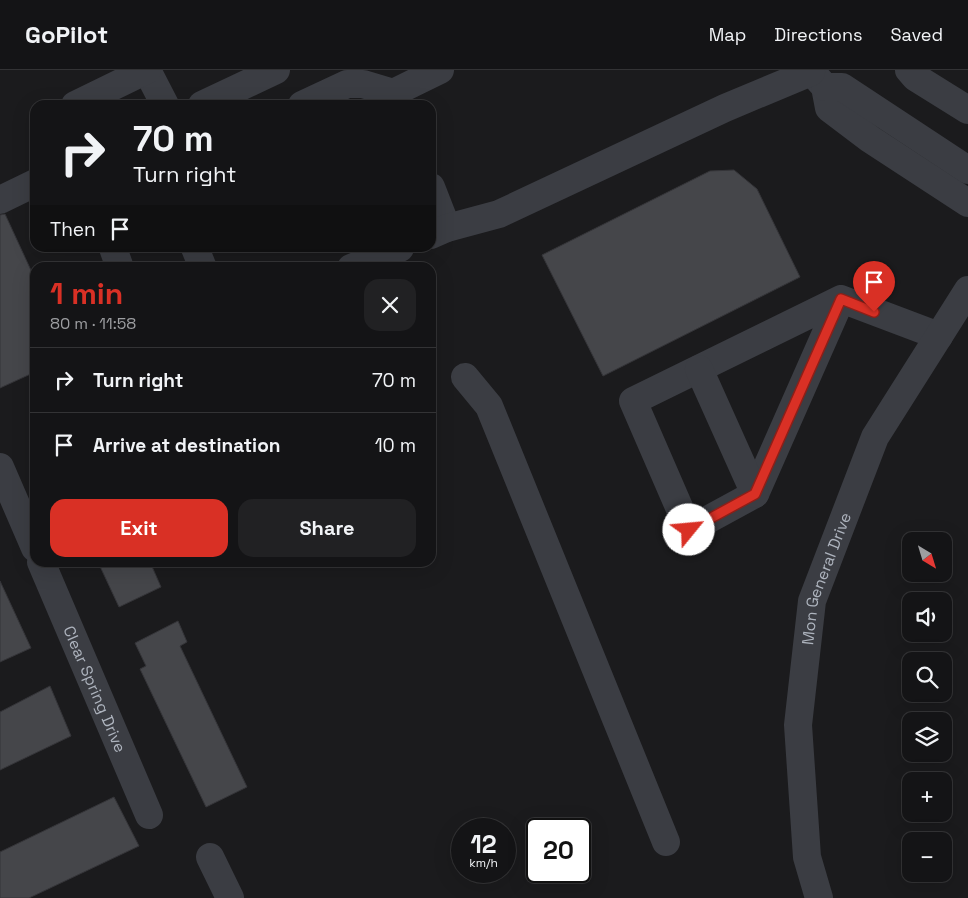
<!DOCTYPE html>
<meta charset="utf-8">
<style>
:root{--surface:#141416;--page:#212123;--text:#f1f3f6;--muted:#9d9ea1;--line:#333335;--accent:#d93025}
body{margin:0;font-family:"Space Grotesk",sans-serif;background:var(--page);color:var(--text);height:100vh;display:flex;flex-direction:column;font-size:19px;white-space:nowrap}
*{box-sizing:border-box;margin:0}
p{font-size:16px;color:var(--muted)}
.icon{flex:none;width:28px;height:28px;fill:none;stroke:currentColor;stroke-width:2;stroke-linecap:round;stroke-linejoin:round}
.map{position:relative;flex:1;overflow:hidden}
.panel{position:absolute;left:30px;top:192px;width:406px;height:305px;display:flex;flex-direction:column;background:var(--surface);border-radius:15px;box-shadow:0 5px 20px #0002,0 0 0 1px var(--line)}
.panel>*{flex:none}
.banner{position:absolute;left:30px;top:30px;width:406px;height:152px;border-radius:15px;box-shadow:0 5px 20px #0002,0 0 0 1px var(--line);background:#141416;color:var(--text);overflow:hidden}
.needle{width:32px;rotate:142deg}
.tools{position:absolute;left:902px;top:462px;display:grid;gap:10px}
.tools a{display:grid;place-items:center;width:50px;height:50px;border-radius:10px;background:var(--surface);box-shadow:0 5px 20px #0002,0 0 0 1px var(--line);font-size:25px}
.speed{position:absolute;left:451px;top:748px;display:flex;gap:10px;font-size:25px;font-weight:700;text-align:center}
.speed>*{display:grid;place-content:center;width:65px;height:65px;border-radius:50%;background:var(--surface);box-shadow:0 5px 20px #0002,0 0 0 1px var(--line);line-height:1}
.speed small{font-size:12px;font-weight:400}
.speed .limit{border:2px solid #111;border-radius:8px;background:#fff;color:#111}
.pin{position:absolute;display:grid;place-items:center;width:42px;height:42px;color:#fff;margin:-51px -21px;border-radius:50% 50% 50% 0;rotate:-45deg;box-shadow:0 0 5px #0007}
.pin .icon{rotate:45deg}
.me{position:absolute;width:55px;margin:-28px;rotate:62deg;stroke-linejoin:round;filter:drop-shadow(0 0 4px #0008)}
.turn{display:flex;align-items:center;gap:18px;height:105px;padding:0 20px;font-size:22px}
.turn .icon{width:65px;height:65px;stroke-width:2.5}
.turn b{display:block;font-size:35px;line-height:42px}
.then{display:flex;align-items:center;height:48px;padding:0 20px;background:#0003;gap:10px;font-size:19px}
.round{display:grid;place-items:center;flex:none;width:52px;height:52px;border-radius:15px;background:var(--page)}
.overview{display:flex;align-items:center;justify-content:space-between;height:85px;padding:0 20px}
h1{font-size:30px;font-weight:600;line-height:38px;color:var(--accent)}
.action{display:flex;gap:10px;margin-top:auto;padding:10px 20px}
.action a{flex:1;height:58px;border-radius:15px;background:var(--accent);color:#fff;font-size:20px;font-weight:600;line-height:58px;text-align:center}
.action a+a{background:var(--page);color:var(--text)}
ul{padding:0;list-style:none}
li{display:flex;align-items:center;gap:15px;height:65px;padding:0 20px;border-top:1px solid var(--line)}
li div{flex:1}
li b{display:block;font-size:19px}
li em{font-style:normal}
header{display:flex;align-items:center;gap:30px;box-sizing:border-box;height:70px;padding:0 25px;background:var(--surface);border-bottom:1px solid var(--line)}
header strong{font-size:24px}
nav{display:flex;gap:28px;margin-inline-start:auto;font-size:18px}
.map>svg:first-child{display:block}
.building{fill:#45464a;stroke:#353539}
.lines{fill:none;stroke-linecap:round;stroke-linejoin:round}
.minor{stroke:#3b3d43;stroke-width:28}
.route-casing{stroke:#8d1f18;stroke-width:12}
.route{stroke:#d93025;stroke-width:9}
.labels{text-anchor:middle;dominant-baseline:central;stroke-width:5;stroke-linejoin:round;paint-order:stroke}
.street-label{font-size:16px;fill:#adb3bd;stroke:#161618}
</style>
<header>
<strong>GoPilot</strong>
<nav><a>Map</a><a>Directions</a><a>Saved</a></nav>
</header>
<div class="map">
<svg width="968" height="828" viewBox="0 0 968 828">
<rect width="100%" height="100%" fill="#1b1b1d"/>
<path class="building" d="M734 100 757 119 800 207 603 306 542 185 710 101Z
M5 144 35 209V302L0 318V145Z
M98 492H150L161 517 119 537Z
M0 511 31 578 0 592Z
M178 551 187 572 180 576 247 717 206 737 140 599 146 596 135 573Z
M50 616 71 666 0 700V642Z
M114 727 139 776 29 828H0V782Z"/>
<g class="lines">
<g class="minor">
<path d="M147 0 165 35"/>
<path d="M810 0 825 17 829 38 870 69 968 133"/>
<path d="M909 0 915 7 968 40"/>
<path d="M825 17H842L968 100"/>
<path d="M75 35 147 0"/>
<path d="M202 35 276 0"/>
<path d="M302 35 347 14H363L393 23 440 0"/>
<path d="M431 117 447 158"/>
<path d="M0 130 35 113"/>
<path d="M431 165 447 158 499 144 725 38 811 2"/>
<path d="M113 178 120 198"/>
<path d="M195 178 203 198"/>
<path d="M351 198 400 178"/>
<path d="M841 229 755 424 689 460 633 331 841 229 939 266"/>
<path d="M699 299 755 424"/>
<path d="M465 307 489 336 666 772"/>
<path d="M0 397 35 478"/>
<path id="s1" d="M41 492 149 745"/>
<path d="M210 787 230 828"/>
<path id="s2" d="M819 828 807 787 798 655 812 531 875 367 968 220"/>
</g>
</g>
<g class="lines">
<defs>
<path id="route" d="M689 460 755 424 841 229 874 242"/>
</defs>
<use href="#route" class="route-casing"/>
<use href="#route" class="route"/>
</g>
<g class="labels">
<g class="street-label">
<text stroke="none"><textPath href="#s2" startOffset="325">Mon General Drive</textPath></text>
<text stroke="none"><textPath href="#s1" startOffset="138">Clear Spring Drive</textPath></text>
</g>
</g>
</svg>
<div class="tools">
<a><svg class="needle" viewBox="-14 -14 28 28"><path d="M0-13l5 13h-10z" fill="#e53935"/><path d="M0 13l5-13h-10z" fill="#9d9ea1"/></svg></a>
<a><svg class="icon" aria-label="sound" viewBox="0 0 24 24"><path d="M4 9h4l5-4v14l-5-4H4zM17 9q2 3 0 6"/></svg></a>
<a><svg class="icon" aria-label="search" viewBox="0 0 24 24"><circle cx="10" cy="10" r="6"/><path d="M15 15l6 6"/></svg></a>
<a><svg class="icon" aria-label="layers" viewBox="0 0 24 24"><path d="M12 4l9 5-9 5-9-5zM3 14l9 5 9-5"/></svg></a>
<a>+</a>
<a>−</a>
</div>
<div class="speed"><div>12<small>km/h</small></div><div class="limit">20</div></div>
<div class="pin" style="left:874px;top:242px;background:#d93025"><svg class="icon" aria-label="arrive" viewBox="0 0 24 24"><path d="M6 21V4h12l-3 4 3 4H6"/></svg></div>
<svg class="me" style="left:689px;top:460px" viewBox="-20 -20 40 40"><circle r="19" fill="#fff"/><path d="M0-13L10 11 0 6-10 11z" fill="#d93025"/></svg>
<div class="banner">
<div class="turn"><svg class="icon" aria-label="right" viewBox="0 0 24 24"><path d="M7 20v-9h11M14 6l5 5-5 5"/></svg><div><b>70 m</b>Turn right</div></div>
<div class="then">Then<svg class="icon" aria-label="arrive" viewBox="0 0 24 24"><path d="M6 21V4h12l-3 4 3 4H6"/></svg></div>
</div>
<section class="panel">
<div class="overview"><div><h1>1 min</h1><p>80 m · 11:58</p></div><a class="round"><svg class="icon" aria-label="close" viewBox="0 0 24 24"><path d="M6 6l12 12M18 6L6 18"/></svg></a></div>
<ul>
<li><svg class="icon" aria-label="right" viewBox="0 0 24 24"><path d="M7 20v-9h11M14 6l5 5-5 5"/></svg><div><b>Turn right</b></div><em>70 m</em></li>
<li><svg class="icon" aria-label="arrive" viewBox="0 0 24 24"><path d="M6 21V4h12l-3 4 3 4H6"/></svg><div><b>Arrive at destination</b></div><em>10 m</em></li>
</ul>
<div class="action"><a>Exit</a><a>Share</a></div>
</section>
</div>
